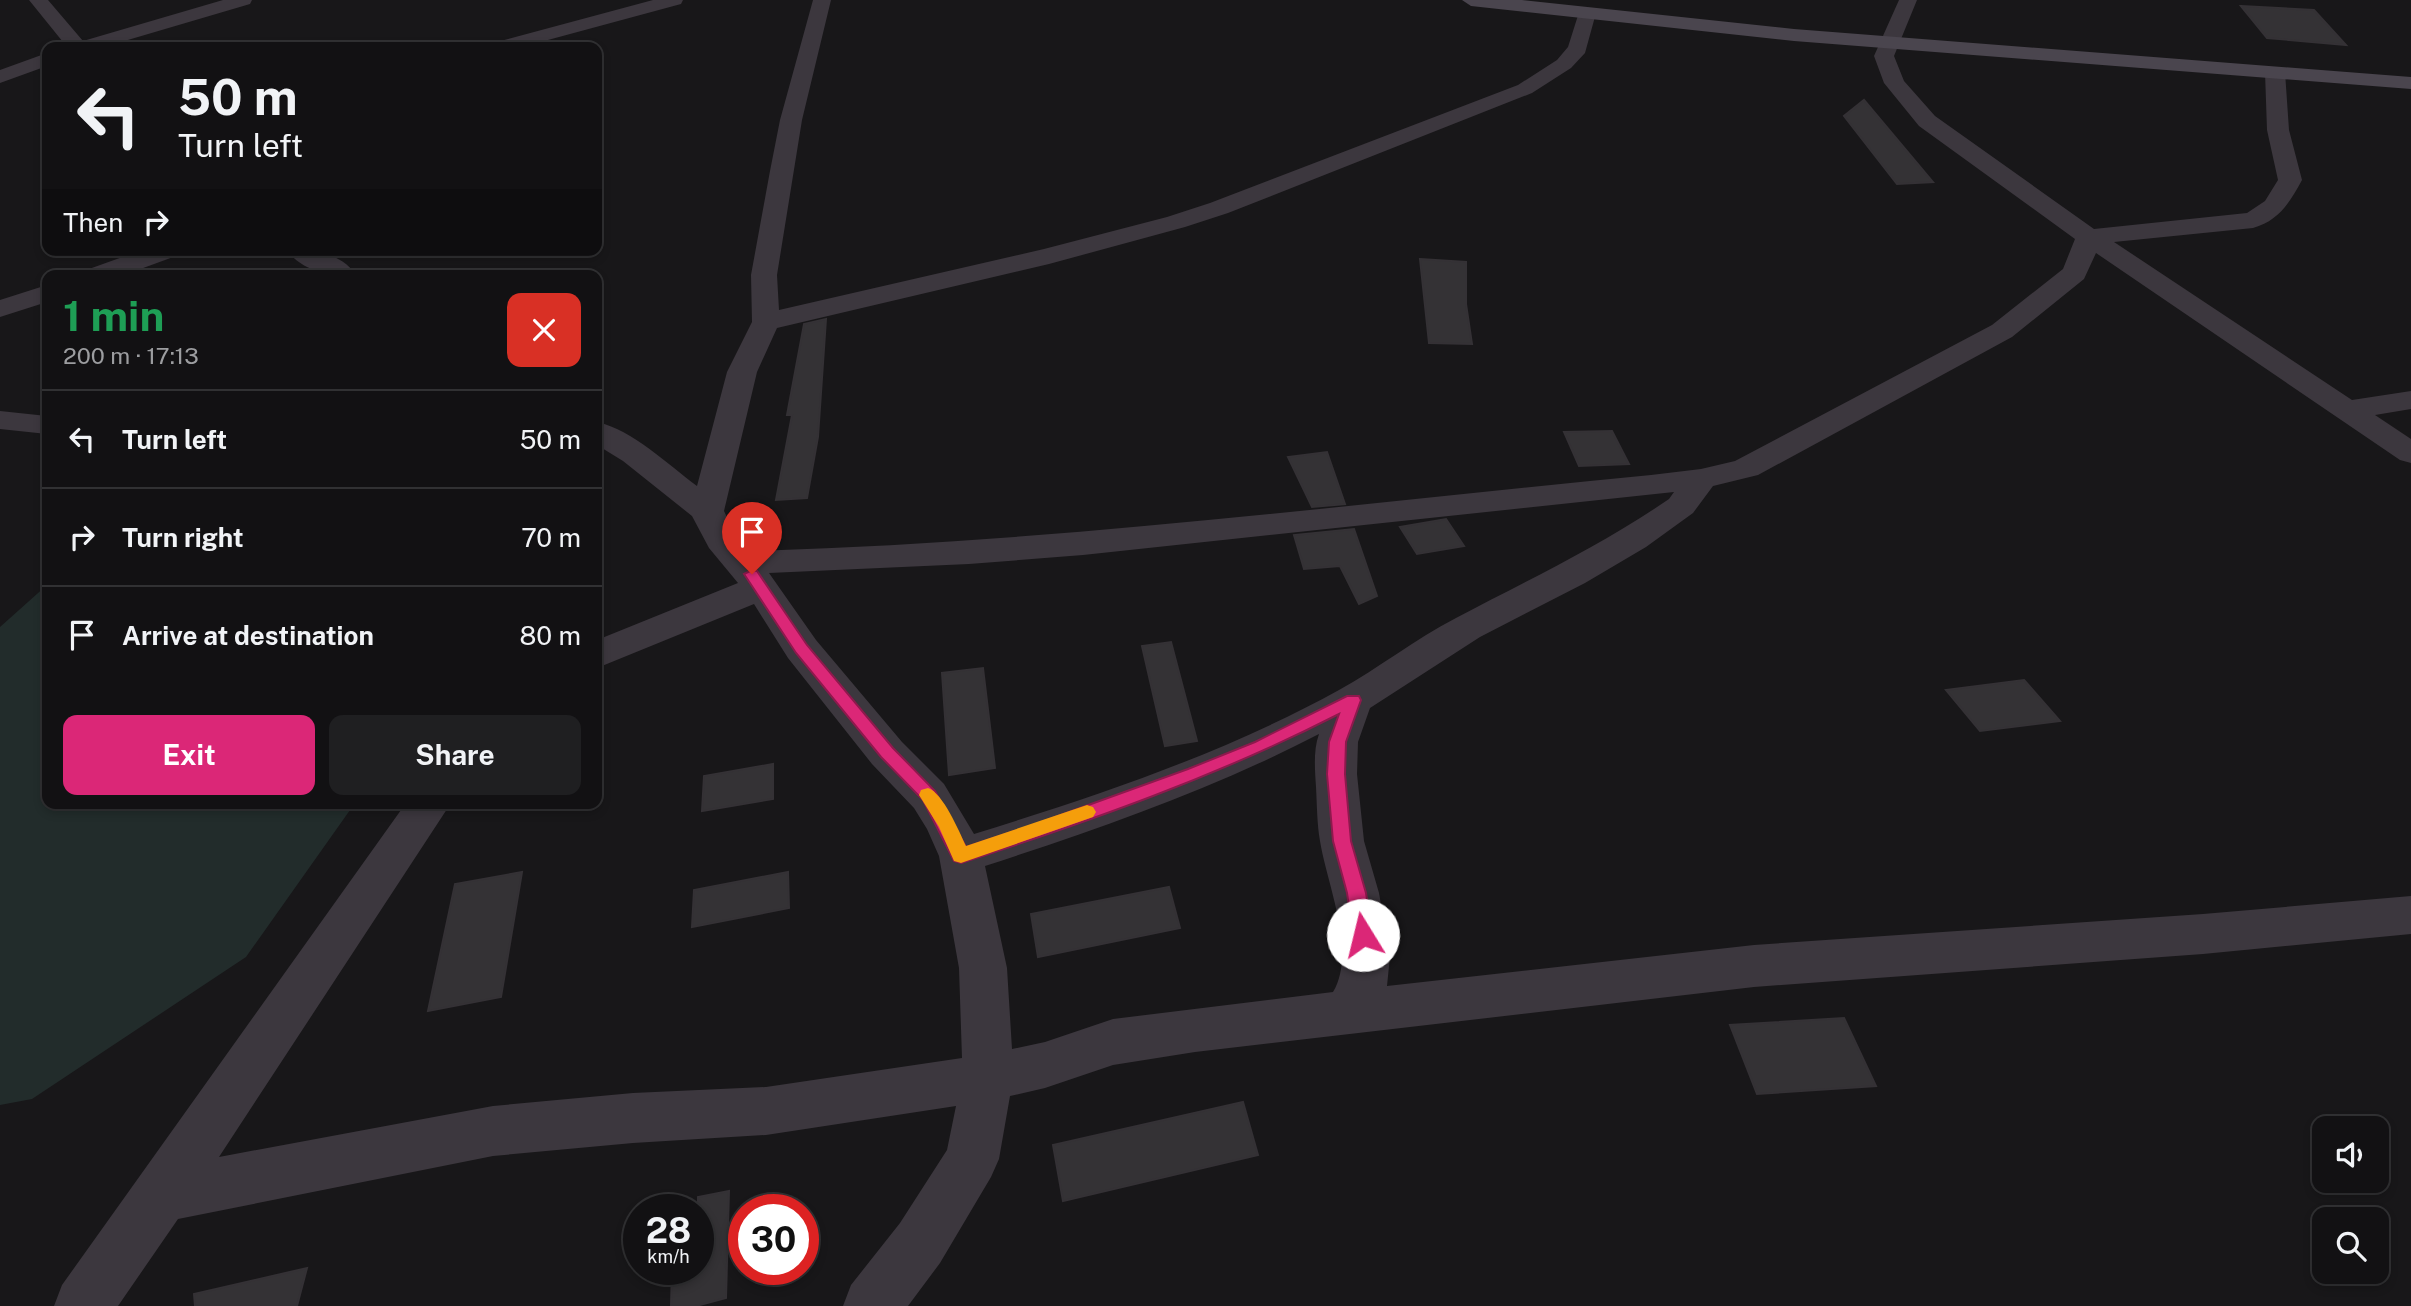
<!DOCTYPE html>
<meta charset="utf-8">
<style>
:root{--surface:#121113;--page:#1f1f21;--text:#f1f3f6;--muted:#9c9da0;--line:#313133;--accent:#db2777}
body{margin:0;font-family:"Public Sans",sans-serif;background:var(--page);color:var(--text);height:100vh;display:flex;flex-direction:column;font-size:26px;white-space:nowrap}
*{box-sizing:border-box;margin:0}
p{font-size:23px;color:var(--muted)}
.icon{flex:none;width:38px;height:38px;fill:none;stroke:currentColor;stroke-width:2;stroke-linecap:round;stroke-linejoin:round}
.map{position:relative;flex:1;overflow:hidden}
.sheet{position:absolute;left:42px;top:270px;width:560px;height:539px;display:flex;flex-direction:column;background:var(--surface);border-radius:14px;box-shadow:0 4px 10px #0003,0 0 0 2px var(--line)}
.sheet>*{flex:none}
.banner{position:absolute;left:42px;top:42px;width:560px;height:214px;border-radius:14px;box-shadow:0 4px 10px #0003,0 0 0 2px var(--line);background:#121113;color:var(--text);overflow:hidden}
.fabs{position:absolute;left:2312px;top:1116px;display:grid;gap:14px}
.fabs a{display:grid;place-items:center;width:77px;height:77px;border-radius:14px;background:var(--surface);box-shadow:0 4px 10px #0003,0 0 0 2px var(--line);font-size:35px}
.speed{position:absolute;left:623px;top:1194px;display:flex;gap:14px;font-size:35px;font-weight:700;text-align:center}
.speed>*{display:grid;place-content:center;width:91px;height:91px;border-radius:50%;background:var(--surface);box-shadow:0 4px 10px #0003,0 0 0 2px var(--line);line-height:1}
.speed small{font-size:18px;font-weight:400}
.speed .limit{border:10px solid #d22;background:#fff;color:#111}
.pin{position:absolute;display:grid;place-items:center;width:60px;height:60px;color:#fff;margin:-72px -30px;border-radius:50% 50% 50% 0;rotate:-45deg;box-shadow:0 0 7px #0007}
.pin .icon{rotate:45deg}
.me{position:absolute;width:77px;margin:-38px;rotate:351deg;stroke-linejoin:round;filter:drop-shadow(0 0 5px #0008)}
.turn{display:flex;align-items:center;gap:24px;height:147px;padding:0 21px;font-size:32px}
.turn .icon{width:91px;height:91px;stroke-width:2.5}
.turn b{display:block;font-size:49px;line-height:60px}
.then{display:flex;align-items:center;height:66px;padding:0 21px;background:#0003;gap:14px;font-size:26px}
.round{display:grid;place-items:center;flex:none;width:74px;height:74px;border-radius:14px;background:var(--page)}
.head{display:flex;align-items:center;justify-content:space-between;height:119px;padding:0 21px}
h1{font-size:42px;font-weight:700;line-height:52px;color:#1e9e55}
.button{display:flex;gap:14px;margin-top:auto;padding:14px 21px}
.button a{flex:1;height:80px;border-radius:14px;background:var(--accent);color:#fff;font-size:28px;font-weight:700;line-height:80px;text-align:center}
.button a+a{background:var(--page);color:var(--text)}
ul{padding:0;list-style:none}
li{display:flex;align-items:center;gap:21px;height:98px;padding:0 21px;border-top:2px solid var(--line)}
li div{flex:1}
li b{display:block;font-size:26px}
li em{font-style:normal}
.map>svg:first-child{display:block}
.green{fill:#222c2b}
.building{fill:#343235;stroke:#343135;stroke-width:2}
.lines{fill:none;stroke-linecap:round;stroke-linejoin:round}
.street{fill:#3c373e;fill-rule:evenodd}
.secondary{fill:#4a454e;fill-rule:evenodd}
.route{fill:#db2777;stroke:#8e194d;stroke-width:2}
.slow{fill:#f59e0b}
</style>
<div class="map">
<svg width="2411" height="1306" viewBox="0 0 2411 1306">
<rect width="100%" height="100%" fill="#181719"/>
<path class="green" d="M47 585V803H355L246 957 32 1099 0 1105V627Z"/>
<path class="building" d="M2241 6 2314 10 2346 45 2267 38Z
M1864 100 1933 182 1897 184 1844 116Z
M1420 259 1466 262V304L1472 344 1429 343Z
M826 319 818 437 807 498 776 500 792 415H787L804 324Z
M1612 431 1629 464 1579 466 1564 432Z
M1327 452 1345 504 1312 507 1288 457Z
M1446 519 1464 546 1417 554 1400 527Z
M1354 529 1377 596 1359 604 1340 566 1304 569 1294 535Z
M1171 642 1197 741 1165 746 1142 646Z
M983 668 995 768 949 775 942 673Z
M2024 680 2060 721 1980 731 1946 690Z
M773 764V799L702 811 704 776Z
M522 872 501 997 428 1011 455 884Z
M788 872 789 908 692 927 694 890Z
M1169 887 1180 928 1038 957 1031 914Z
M1844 1018 1876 1086 1757 1094 1730 1025Z
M1243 1102 1258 1155 1063 1201 1053 1145Z
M729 1191 726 1298 696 1306H671L672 1269H698V1197Z
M307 1268 297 1306H195L194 1294Z"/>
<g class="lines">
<path class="street" d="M29 0H48L83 41 223 0H252L250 4 104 47H67Z
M653 0H683L681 4 522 47H490L493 43Z
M813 0H831L802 120 777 275 779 310 1044 249 1167 217 1210 203 1518 85 1557 60 1568 47 1580 9 1587 7 1596 13 1585 53 1571 68 1532 93 1228 213 1185 227 1049 264 777 328 757 372 724 511 736 536 749 551C1051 543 1350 504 1651 475L1701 469 1735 461 1992 325 2063 269 2075 239 1919 126 1884 83 1874 56 1899 0H1917L1894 56 1904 81 1935 116 2094 229 2247 213 2265 201 2278 180 2267 130 2265 72 2268 68H2282L2285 72 2289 130 2302 180C2290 202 2279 221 2253 228L2114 242 2352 400 2411 391V409L2375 415 2411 439V463L2400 460 2096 253 2084 279 2012 337 1758 475 1713 486 1693 513 1646 547 1585 583 1480 637 1370 708 1358 742 1357 774 1364 841 1379 893 1390 956 1387 986 1754 945 2203 914 2411 896V934L2203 954 1754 987 1195 1052 1113 1065 1045 1088 1010 1096 999 1159 991 1177 940 1263 908 1306H843L851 1285 900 1223 947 1150 956 1106 766 1135 633 1143 493 1156 178 1219 118 1306H54L62 1285 406 803H451L219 1157 493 1106 633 1093 766 1087 962 1058 959 968 939 856 927 829 914 808 872 764 788 658 754 604 597 668V640L738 583 709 548 692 516 623 461 597 445V422C633 430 667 464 697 486L727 372 752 322 751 275 770 171 780 120ZM1674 492 1669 499C1599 547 1530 579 1456 618 1415 639 1379 668 1339 690 1225 753 1097 796 974 834L944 784 902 742 816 640 769 573 969 564 1083 555ZM1319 734C1313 750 1315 771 1316 787 1317 805 1317 824 1320 841 1327 885 1357 952 1333 992L1113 1019 1045 1042 1012 1049 1007 968 985 866C1099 829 1213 789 1319 734Z
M47 53V66L0 83V70Z
M142 250H180L176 256 124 275H85L89 269Z
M287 250C312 250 341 252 356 275 332 275 303 273 287 250Z
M47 285V302L0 317V300Z
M0 411 47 416V434L0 429Z"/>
<path class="secondary" d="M1462 0H1522L1794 29 2411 77V89L1794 41 1471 6Z"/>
</g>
<path class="route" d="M752 570 757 571 807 645 893 748 935 791 966 847 1033 825 1188 769 1255 742 1347 696H1359L1361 700 1346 742 1345 774 1351 841 1366 893 1373 935 1370 941 1363 943 1356 941 1353 935 1347 893 1333 841 1327 774 1329 742 1339 714C1218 776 1090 821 961 863L954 861 923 800 881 757 796 653 744 574Z"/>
<path class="slow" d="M928 788C943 793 959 831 966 846L1087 805 1093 807 1096 812 1093 817 961 863 954 861 939 827 919 795 921 790Z"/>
</svg>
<div class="fabs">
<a><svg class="icon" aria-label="sound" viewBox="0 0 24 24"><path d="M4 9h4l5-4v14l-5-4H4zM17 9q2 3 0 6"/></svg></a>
<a><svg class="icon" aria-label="search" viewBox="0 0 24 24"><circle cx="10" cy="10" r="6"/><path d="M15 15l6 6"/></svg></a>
</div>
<div class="speed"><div>28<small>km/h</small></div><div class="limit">30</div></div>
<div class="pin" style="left:752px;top:574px;background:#d93025"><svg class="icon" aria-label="arrive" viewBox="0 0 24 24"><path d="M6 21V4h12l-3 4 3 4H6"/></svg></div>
<svg class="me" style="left:1363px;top:935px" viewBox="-20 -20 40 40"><circle r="19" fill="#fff"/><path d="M0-13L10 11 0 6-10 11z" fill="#db2777"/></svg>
<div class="banner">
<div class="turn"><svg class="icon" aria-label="left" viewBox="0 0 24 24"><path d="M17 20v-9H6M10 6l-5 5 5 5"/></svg><div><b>50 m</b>Turn left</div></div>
<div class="then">Then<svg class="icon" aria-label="right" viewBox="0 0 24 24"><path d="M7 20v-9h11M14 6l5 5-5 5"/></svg></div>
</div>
<section class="sheet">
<div class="head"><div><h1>1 min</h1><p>200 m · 17:13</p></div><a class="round" style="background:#d93025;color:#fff"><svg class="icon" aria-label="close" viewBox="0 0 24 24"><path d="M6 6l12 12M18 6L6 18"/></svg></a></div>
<ul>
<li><svg class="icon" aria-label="left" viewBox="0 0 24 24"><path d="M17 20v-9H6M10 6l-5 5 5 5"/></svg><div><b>Turn left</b></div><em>50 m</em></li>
<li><svg class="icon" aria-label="right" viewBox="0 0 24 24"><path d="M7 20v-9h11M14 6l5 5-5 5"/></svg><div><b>Turn right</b></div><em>70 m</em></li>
<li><svg class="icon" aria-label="arrive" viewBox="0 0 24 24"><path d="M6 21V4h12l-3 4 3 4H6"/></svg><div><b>Arrive at destination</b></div><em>80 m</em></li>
</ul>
<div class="button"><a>Exit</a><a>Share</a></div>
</section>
</div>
